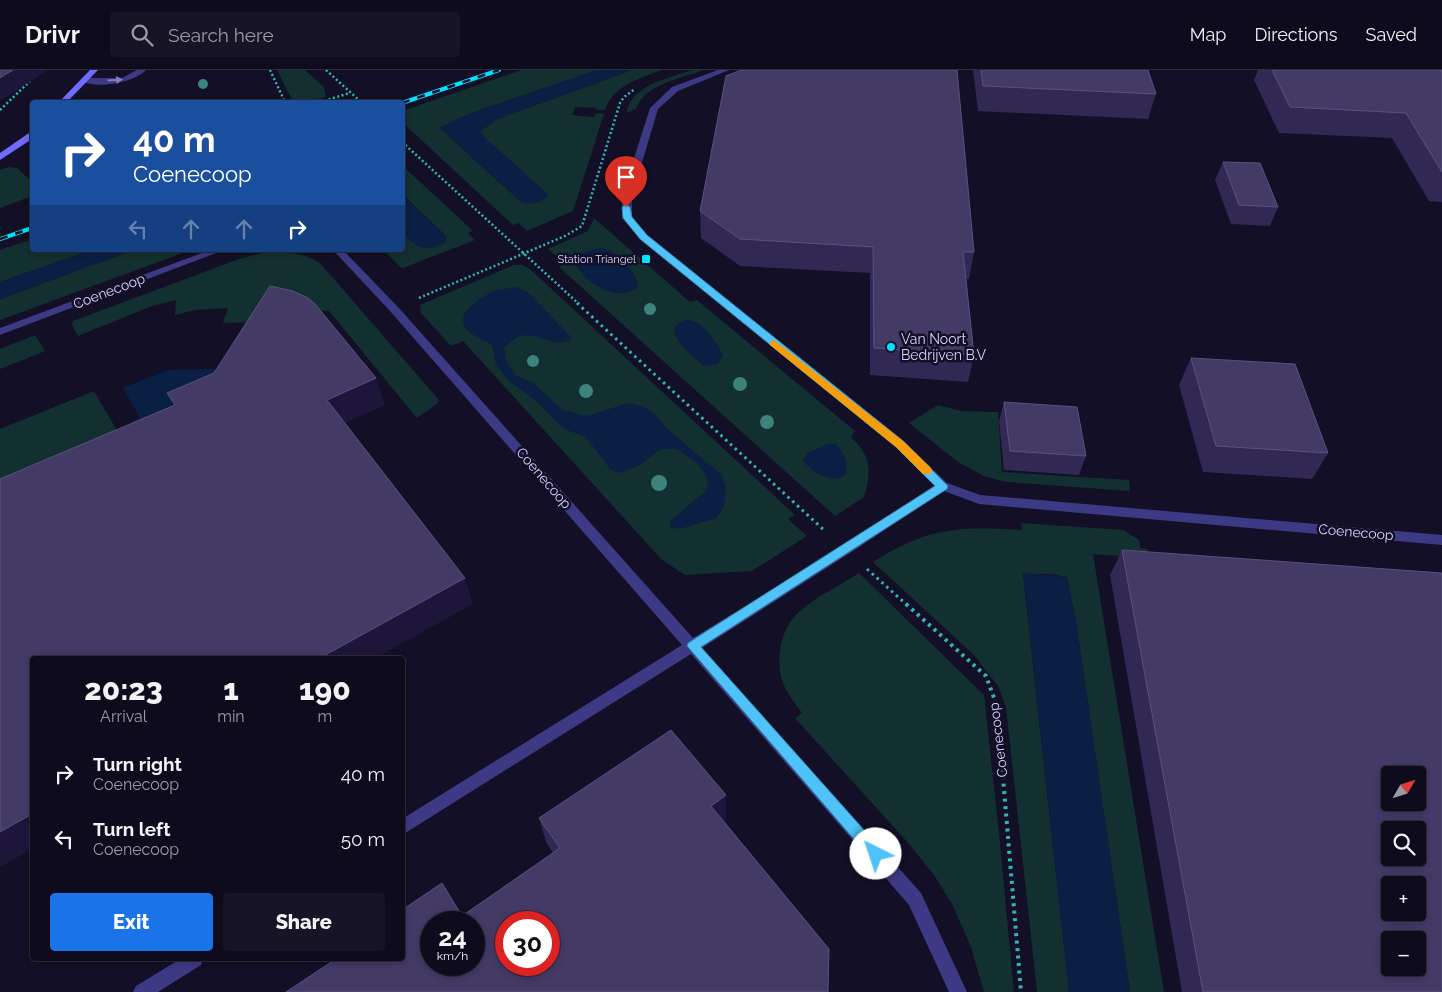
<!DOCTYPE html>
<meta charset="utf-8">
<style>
:root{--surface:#0e0b1c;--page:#171425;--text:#f1f3f6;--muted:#9b9ba3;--line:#2e2b3b;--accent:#1a73e8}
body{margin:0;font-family:Raleway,sans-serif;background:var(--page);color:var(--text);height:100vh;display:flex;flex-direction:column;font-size:19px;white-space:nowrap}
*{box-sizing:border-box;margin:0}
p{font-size:16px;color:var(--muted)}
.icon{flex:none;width:28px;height:28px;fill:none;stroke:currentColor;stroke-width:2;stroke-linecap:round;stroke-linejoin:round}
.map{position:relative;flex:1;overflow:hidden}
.drawer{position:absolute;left:30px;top:586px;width:375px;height:305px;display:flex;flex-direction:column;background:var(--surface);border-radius:5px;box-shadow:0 2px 8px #0003,0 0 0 1px var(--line)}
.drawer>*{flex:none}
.banner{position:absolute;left:30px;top:30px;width:375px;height:152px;border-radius:5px;box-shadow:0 2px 8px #0003,0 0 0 1px var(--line);background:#1a4fa0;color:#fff;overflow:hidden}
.needle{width:32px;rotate:51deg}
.buttons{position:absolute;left:1381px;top:696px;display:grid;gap:10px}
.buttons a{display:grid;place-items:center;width:45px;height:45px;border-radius:5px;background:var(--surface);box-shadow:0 2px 8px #0003,0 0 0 1px var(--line);font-size:25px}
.speed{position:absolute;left:420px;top:841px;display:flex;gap:10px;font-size:25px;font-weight:700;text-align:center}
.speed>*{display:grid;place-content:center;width:65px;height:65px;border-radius:50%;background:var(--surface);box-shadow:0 2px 8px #0003,0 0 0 1px var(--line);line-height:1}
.speed small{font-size:12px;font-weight:400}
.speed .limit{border:8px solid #d22;background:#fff;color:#111}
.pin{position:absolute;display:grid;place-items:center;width:42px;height:42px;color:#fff;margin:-51px -21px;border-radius:50% 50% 50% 0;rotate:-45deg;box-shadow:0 0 5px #0007}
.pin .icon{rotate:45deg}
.me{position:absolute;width:55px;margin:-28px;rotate:319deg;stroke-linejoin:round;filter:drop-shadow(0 0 4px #0008)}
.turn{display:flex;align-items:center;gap:18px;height:105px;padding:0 20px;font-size:22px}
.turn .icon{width:65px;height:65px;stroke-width:2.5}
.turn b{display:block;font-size:35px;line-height:42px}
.lanes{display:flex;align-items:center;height:48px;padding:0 20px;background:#0003;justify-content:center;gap:25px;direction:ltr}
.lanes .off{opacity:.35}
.eta{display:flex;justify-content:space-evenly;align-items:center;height:85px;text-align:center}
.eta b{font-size:30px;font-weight:800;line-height:35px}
.cta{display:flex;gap:10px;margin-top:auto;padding:10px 20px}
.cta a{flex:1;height:58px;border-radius:5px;background:var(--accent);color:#fff;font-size:20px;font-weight:800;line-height:58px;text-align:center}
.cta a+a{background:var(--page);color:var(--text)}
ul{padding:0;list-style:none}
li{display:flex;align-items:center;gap:15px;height:65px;padding:0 20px}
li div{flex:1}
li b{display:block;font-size:19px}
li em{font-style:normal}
header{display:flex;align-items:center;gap:30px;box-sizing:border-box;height:70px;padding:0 25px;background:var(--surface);border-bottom:1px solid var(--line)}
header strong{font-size:24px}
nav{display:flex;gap:28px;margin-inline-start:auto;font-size:18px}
.search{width:350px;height:45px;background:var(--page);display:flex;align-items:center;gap:12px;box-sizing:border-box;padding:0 18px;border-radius:5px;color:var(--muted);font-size:19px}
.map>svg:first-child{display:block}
.green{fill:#12302f}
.water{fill:#0a1f44}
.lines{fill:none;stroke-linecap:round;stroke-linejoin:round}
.path-far2{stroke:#2fb8b0;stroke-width:2.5;stroke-dasharray:2 2.5;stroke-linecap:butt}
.path-far1{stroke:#2fb8b0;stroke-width:3;stroke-dasharray:2.5 4;stroke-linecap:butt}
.path{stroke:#2fb8b0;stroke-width:4;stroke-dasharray:3 4.5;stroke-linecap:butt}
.lane{fill:#3d3a85;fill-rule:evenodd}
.street{fill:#3d3a85;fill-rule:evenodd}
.secondary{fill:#6f6bff;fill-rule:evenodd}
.rail-casing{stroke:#00e5ff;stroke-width:4}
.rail{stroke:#130f26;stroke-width:2.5;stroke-dasharray:8;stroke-linecap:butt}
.tree{fill:#3d827b}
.wall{fill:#312854}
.shaded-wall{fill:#1d163a}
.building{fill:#433a66;stroke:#5a527e;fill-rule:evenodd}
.oneway{fill:#837fbc}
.route{fill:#4fc3f7;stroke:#337fa1}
.slow{fill:#f59e0b}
.poi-dot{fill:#00e5ff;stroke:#130f26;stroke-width:2}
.labels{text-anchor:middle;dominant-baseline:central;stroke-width:5;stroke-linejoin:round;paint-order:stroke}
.far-poi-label{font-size:11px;fill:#d9d4ff;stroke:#130f26;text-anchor:end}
.street-label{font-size:14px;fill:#d9d4ff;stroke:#130f26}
.poi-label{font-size:14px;fill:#d9d4ff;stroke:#130f26;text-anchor:start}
</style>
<header>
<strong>Drivr</strong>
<div class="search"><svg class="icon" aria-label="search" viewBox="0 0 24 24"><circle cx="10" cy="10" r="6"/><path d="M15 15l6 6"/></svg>Search here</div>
<nav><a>Map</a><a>Directions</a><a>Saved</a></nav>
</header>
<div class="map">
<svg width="1442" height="922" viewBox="0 0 1442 922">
<rect width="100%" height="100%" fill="#130f26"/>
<path class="green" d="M277 0H305L324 17 326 27 308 32H293Z
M522 0H597L469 44 440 58 521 132 480 61 497 49 632 0H662C638 9 614 15 605 40H596L597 38 575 37 572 45 594 47 596 43 604 44 573 141 527 161 519 153 513 155 403 53 402 41Z
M692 0H703C680 9 645 14 636 39L626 43C633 14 667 9 692 0Z
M403 96 473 161 468 163 475 170 403 198 400 197 384 180H402L403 163C419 179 429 185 447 167L403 125Z
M9 97 17 98 32 112V126L0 138V100Z
M594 148 690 232 697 230 855 361 851 367C871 386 872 401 864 427L835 446 559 197 565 194 548 179 588 161Z
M32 169V180H92L0 212V180Z
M133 180H191L0 250V229Z
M267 182C286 182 303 182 320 193L439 330 437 334 417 348 329 241 283 237 255 252 223 253 228 238 195 240 175 245 176 230 152 236 78 266 72 255 73 251 242 188Z
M514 195H522L530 199 795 445 788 449 807 466 752 501 685 505 661 489 463 271 451 276 421 243 420 235Z
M35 265 45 281 0 299V279Z
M94 321 125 374 0 428V359Z
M938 335 961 341 998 342 1002 402 1129 410 1130 421 1006 412 984 406 958 392 909 353Z
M1021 453 1124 460 1139 470 1140 478 1147 479 1149 488 1093 484 1164 922H1130L1076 552 1067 507 1050 504H1023L1069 922H1037L1006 637 998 616 974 585 873 492C928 457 959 456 1022 460Z
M859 503 984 625 999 763 1014 922H984L971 877 952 834 934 805 909 774 795 648 802 643C794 632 784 620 781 607 776 583 782 556 801 540 817 526 841 515 859 503Z"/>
<path class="water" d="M597 0H632L497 49 481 61 483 66 549 125C543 132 530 136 521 132L440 58 469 44Z
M402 125 447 167 446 172C425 182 418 179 403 163Z
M599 178C613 177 634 200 638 213L636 219C615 232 581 211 574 190L576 185Z
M92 180H133L0 229V212Z
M518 217 530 224 572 268C558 281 537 261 520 266 515 268 508 274 504 278L506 290 515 305 533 313 563 340 587 346 628 333 642 336 657 345 666 358 722 405 726 418 724 437 716 448 680 459 670 457V451L708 419 706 405 696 392 677 379H661L640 395 620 403 610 399 586 367 564 359 535 330 509 311 496 295 492 275C484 270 470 265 465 257 455 241 486 224 498 220 505 219 512 218 518 217Z
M687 250C703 250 717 273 723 285L718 294 704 296C693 287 655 257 687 250Z
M242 298 145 357 123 318 168 300Z
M828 374H835C844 383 849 391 846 404 830 416 815 402 802 391L808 383Z
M1023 503 1067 507 1076 552 1130 922H1069Z"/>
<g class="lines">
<path class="path-far2" d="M270 0 285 32
M326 0 361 32
M320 32 350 23
M0 40 30 11
M402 72 579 234
M419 228 565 166 582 156 620 33 624 27 635 19"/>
<path class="path-far1" d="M577 233 825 461
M867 499 907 535"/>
<path class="path" d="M906 534 986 606 997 636 1021 922"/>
<path class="lane" d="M137 0H146C134 13 94 20 80 10L84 8H122Z"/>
<path class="street" d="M718 0H729L678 21 658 39 632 126V148L646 165 904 371 947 413 980 425 1442 465V475L979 434 944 421 850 483 702 578 921 823 967 922H949L909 835 691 584 402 765V749L682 575 390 241 333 180H343L398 237 693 568 842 477 935 415 896 377 640 169 622 148V126L650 38 672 17Z
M210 180H224L0 265V258Z
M180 889H203L201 895 158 922H133L136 916Z"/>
<path class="secondary" d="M90 0H98L67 32H59Z
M29 63H32V69L0 90V83Z"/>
<defs>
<path id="rail" d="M402 33 499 0
M0 169 32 158"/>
</defs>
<use href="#rail" class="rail-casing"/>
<use href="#rail" class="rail"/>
</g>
<g class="tree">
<circle cx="203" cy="14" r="5"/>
<circle cx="650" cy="239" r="6"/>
<circle cx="533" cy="291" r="6"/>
<circle cx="740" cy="314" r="7"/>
<circle cx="586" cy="321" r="7"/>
<circle cx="767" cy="352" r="7"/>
<circle cx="659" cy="413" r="8"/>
</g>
<path class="wall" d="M973 0H1148L1156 24 1148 49 978 41Z
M1258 0H1442V132L1429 131 1392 68 1279 63 1254 10Z
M1223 92 1278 137 1270 156 1231 154 1215 110Z
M700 141 974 182 969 209H966L974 285 968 312 870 305V203L740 196 701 168Z
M1191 288 1328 383 1312 409 1203 402 1179 315Z
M1004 332 1086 386 1079 405 1004 400 999 351Z
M1122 480 1442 922H1182L1110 505Z
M539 748 726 750 724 751 462 846 553 783 546 772Z"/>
<path class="shaded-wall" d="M13 0H48L0 31V8Z
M376 308 385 335 337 357 327 330Z
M465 508 473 534 374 589H318Z
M726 725V750L712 760 711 736Z
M32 744V779L0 797V762Z"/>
<path class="building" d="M0 0H13L0 8Z
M741 0H957L974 182H963L974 285 874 278 873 177 740 169 700 141 726 6Z
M981 0H1148L1156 24 983 16Z
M1272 0H1442V102L1406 43 1290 37Z
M1223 92 1260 93 1278 137 1239 135Z
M270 216 293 221 308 228 315 234 376 308 327 330 465 508 318 589H32V744L0 762V409L175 335 167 323 214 303Z
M1191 288 1295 294 1328 383 1216 376Z
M1004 332 1077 337 1086 386 1010 381Z
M1122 480 1442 503V922H1203ZM1390 705H1418V732H1390ZM1390 760H1418V788H1390ZM1390 815H1418V842H1390ZM1390 870H1418V898H1390Z
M671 660 726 725 711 736 829 879 828 922H286L336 889H402V840L442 813 462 846 560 778 539 748ZM431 852H474V895H431ZM506 852H549V895H506Z"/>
<defs><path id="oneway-solid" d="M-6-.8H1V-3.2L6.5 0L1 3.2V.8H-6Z" transform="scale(1.25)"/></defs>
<use class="oneway" href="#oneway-solid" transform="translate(115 10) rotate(-3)"/>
<path class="route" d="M626 134 630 137 632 147 647 165 903 371 948 416 947 419 701 577 881 779 883 784 881 789 876 791 871 789 687 576 688 573 935 416 896 377 640 169 623 148 622 137Z"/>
<path class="slow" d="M774 270 903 371 931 398 932 401 931 404H923L896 377 770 275 769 273Z"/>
<g class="poi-dot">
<rect x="641" y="184" width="10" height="10" rx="2.5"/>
<circle cx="891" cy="277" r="5"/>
</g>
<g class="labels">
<g class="far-poi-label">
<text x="636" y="189">Station Triangel</text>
</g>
<g class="street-label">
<text transform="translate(109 221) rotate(-21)">Coenecoop</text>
<text transform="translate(544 408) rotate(49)">Coenecoop</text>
<text transform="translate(1356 462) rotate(5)">Coenecoop</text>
<text transform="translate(998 670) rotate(-97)">Coenecoop</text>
</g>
<g class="poi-label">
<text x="901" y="269">Van Noort<tspan x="901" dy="16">Bedrijven B.V</tspan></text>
</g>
</g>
</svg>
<div class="buttons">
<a><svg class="needle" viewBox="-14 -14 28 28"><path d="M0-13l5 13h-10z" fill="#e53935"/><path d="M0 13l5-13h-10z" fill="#9b9ba3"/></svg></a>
<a><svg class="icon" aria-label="search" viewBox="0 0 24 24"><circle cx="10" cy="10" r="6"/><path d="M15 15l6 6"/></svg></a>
<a>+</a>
<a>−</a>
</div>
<div class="speed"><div>24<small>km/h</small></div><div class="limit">30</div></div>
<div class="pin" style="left:626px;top:137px;background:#d93025"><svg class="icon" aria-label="arrive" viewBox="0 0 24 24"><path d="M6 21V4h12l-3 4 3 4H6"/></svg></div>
<svg class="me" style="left:876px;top:784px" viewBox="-20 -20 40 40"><circle r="19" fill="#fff"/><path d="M0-13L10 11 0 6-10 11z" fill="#4fc3f7"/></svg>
<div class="banner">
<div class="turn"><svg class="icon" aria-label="right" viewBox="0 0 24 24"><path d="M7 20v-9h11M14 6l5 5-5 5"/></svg><div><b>40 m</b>Coenecoop</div></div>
<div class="lanes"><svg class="icon off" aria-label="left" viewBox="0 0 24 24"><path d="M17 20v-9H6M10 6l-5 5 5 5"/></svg><svg class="icon off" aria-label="ahead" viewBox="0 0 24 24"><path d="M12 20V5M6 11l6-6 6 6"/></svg><svg class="icon off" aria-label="ahead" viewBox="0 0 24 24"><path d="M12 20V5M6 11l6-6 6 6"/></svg><svg class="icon" aria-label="right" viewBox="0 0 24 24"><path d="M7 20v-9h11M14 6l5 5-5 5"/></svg></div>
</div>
<section class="drawer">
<div class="eta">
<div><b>20:23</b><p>Arrival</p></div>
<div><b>1</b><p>min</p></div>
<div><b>190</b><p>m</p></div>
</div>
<ul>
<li><svg class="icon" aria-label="right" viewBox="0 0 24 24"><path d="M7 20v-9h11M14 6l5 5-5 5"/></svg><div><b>Turn right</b><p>Coenecoop</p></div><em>40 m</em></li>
<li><svg class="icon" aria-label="left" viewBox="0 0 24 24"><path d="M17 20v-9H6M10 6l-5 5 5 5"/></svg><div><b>Turn left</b><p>Coenecoop</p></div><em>50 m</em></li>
</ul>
<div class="cta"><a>Exit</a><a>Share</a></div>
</section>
</div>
